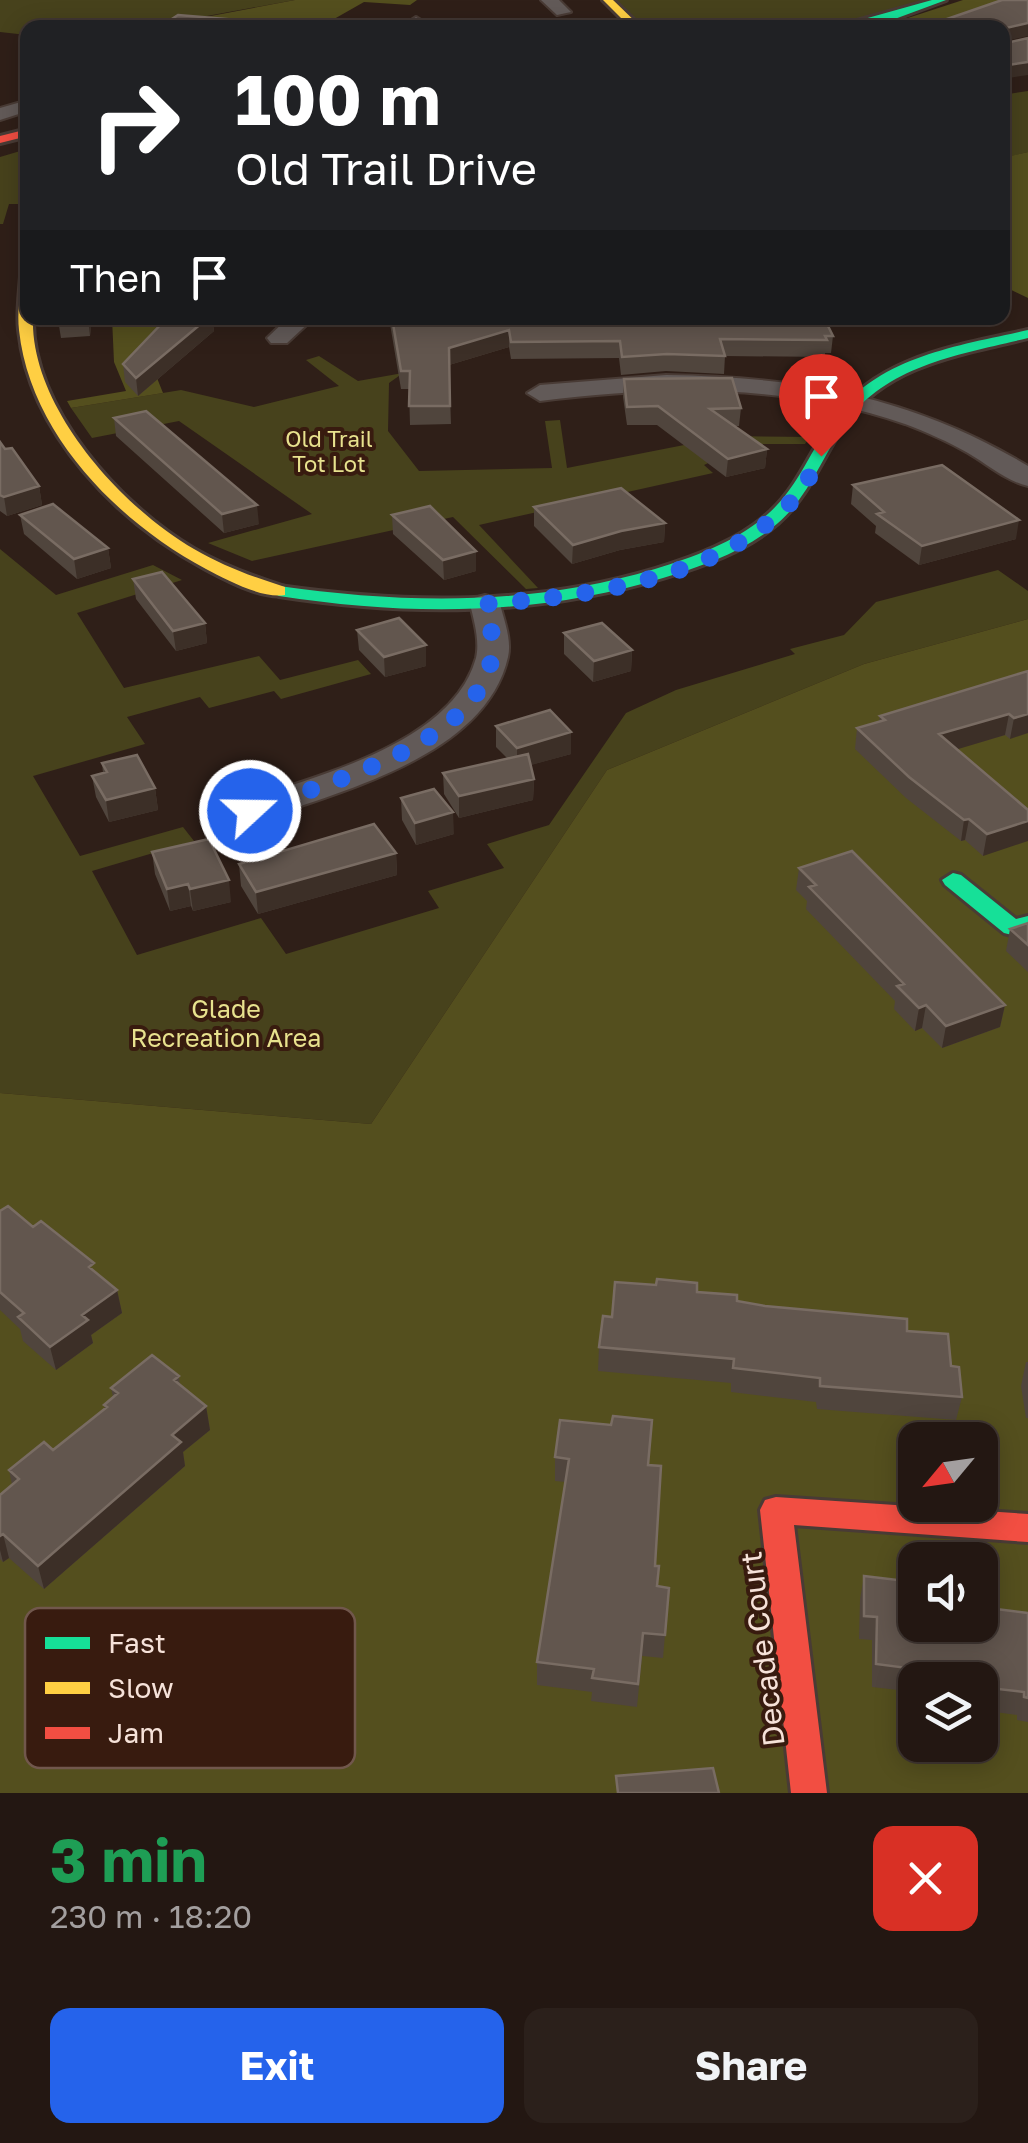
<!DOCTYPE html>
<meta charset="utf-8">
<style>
:root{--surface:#231712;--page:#2b201b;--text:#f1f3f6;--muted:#a39f9f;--line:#403632;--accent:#2563eb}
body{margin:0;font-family:"Golos Text",sans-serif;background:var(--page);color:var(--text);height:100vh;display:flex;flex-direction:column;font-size:38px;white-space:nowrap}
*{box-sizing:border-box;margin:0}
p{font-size:32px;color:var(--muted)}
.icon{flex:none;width:55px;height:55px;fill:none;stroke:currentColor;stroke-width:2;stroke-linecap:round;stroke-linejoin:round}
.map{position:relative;height:1793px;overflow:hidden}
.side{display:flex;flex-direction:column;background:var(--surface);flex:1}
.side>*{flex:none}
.banner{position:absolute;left:20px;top:20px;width:990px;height:305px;border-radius:20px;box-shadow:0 5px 25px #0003,0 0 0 2px var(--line);background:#202124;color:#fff;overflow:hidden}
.needle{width:65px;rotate:241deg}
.tools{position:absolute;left:898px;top:1422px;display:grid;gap:20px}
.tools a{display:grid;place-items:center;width:100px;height:100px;border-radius:20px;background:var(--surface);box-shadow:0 5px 25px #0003,0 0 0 2px var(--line);font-size:50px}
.pin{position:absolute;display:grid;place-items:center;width:85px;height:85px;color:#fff;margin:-102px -42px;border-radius:50% 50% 50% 0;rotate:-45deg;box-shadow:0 0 10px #0007}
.pin .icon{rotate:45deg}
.me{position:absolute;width:110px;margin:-55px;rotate:69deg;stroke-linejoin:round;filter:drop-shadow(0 0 8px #0008)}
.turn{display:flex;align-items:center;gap:35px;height:210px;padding:0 50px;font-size:45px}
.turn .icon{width:130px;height:130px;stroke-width:2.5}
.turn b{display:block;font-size:70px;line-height:85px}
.then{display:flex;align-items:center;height:95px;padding:0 50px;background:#0003;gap:20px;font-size:38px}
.round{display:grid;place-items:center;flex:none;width:105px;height:105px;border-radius:20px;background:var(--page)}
.summary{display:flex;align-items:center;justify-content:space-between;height:170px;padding:0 50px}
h1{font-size:60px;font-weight:700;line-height:75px;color:#1e9e55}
.cta{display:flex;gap:20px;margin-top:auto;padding:20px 50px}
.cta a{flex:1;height:115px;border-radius:20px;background:var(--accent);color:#fff;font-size:40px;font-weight:700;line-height:115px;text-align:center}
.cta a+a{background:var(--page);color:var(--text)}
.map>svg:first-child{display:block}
.green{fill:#47421c}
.forest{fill:#544f1e;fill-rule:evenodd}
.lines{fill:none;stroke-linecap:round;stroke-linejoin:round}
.street-casing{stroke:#493b35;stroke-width:4}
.fast-casing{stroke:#493b35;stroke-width:6}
.slow-casing{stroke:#493b35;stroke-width:6}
.jam-casing{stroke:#493b35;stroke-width:6}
.street{fill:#625a58;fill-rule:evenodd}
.fast{fill:#16e098;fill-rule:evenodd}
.slow{fill:#ffcf43;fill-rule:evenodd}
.jam{fill:#f24e42;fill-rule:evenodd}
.wall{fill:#50453d}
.shaded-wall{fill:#3c2f27}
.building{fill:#62564e;stroke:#796c63;stroke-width:2.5}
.route{stroke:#2563eb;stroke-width:18;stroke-dasharray:0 32.4}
.labels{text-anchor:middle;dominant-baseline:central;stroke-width:8;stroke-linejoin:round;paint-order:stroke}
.far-park-label{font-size:22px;fill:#e8e28e;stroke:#381b0f}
.park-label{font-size:25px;fill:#e8e28e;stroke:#381b0f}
.near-street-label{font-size:30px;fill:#f6e2d9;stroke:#381b0f}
.key{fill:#381b0f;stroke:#71574c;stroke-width:2.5}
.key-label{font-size:28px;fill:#f6e2d9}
</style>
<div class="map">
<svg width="1028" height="1793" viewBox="0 0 1028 1793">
<rect width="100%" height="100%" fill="#2f1f18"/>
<path class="green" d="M0 0H295L147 27 28 28 27 35 0 32Z
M608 0H941L837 28 637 27Z
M1028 91V152L1003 158 1002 95Z
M27 149V204H9L3 224H0V157Z
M319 356 358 381 403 373 389 383 388 431 419 471 552 468 545 421 560 420 567 468 730 436 810 437 805 444H748L704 465 713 473 479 525 538 588 526 589 453 517 252 561 208 543 312 514 179 421 92 438 71 408 181 390 254 407 339 386 306 360Z
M0 549 56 595 153 565 182 580 77 613 124 688 259 656 280 680 358 660 371 674 281 699 274 691 209 708 200 697 127 717 145 744 33 776 80 856 183 827 194 841 92 871 137 955 261 918 286 954 439 908 428 891 504 868 487 844 549 825 626 713 676 690 795 654 790 649 844 635 876 602 998 570 1028 591V619L864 664 607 770 371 1124 0 1093Z"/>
<path class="forest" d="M295 0H417L410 5 364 2 320 27 239 23 147 28Z
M963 0H1012L939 27 877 28Z
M1028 152V298L1003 286 1002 158Z
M112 318H174L145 348 163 393 71 408 67 401 126 391 114 362Z
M1028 619V1793H0V1093L371 1124 607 770 864 664ZM915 1440H980V1505H915ZM915 1560H980V1625H915ZM915 1680H980V1745H915Z"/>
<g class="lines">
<defs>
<path id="street" d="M541 0H559L571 12 557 15Z
M416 17 424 22 419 28H399Z
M28 100V111L0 120V108Z
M288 318H314L287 343H271L267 338Z
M666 375C800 377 912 396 1028 466V486C1006 481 987 464 968 453 949 442 926 432 905 424 787 383 662 386 540 401L527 393 540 385Z
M485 595 496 598 500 604C504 620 512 640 508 657 486 755 344 790 263 819L250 822 237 819 232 811 237 803C312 777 452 745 476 658 480 641 474 621 470 604L474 598Z"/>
<path id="fast" d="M932 0H946L892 20 832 28Z
M1028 330V338C963 354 888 364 846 422 823 455 810 495 778 523 746 551 703 566 663 578 536 616 409 616 279 596L270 591 279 586C406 604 531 606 655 569 695 557 738 541 769 513 798 487 811 450 833 419 878 356 958 346 1028 330Z
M953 873 961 875 1016 919 1028 916V931L1012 935 1004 933 945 885 942 880Z"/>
<path id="slow" d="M603 0H613L642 28H631Z
M28 272V318H33C30 406 121 507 194 549 223 566 253 577 285 587V595C262 599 227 580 206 569 118 522 30 434 19 330 17 313 20 293 21 276Z"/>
<path id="jam" d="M28 129V136L0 143V136Z
M776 1497 1028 1514V1542L794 1525 827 1793H791L760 1510 765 1500Z"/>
</defs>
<use href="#street" class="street-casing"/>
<use href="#fast" class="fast-casing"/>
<use href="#slow" class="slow-casing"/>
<use href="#jam" class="jam-casing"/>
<use href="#street" class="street"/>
<use href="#fast" class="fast"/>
<use href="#slow" class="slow"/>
<use href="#jam" class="jam"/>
</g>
<path class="wall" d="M92 318 90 336 61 338 58 320Z
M167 318H212L214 331 138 396 125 382 123 364Z
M389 318H824L833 336 831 353H825V357L725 356 724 374 666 371 621 375 619 358 511 359 509 347 449 365 451 424 410 425 409 389H401Z
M624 379 741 408 739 426H735L767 449 765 468 726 477 657 425H627L623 397Z
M114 418 259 524 224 533 116 436Z
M0 442 5 449 39 486 42 505 7 516 0 511Z
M853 485 1016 539 919 565 875 533 876 526 851 504Z
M534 507 665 523 664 542 620 550 572 564 534 526Z
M20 515 108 548 111 568 77 579 24 534Z
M392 515 476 551V571L444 580 393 534Z
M133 579 205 623 207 643 176 651 136 599Z
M357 630 426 666 385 677 359 650Z
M564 633 632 650 631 671 593 682 564 654Z
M1028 671 1010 739 1005 735 956 749 1028 810 983 856 965 840 961 841 906 798 855 749 857 728 879 721 880 716Z
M496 726 571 732V754L530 765 534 779 533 800 459 818 444 794 443 773 507 758 496 747Z
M102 763 155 788 158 810 109 822 96 797 92 776 103 773Z
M401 798 454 834 416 845 402 820Z
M152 852 231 902 193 911 191 906 170 911 155 874Z
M396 853 397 875 258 914 241 886 239 864Z
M799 868 1005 1005 1000 1027 942 1048 922 1028 915 1031 894 1009 895 1001 806 909 807 901 796 890Z
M1028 923V972L1006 951 1010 929Z
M0 1211 33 1227 96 1272 117 1290 122 1313 91 1335 93 1343 56 1370 23 1341 20 1329 0 1310Z
M697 1292 737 1301 907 1331 951 1366 962 1397 956 1420 817 1409 816 1402 731 1392V1383L598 1371 599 1347 612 1317Z
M1026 1362H1028V1418H1026L1021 1386Z
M179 1376 180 1385 206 1406 210 1430 183 1452 185 1466 44 1589 9 1558 3 1562 0 1559V1495L12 1485 9 1470 53 1450 105 1409 104 1405 113 1397 111 1388Z
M555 1457 649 1465 657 1586 669 1588 663 1658 642 1656 637 1707 591 1701 592 1692 537 1685V1662L566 1482 555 1481Z
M864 1576 915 1625 1028 1613V1722L1017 1720V1715L980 1710V1680H915V1692L872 1687V1640L859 1639 860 1599Z"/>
<path class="shaded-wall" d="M1028 23V36L1002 42V29Z
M1028 62V75L1002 79V66Z
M88 318H92L90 336 88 319Z
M208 318H212L214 331 138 396 136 378Z
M509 330V347L449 365V348Z
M767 449 765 468 726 477 728 459Z
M39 486 42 505 7 516 4 497Z
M257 505 259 524 224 533 222 514Z
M1019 520 1016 539 919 565 922 546Z
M665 523 664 542 620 550 572 564 573 545 621 531Z
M108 548 111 568 77 579 74 559Z
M476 551V571L444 580 443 560Z
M205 623 207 643 176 651 173 631Z
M426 645V666L385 677 384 657Z
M632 650 631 671 593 682 594 661Z
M1009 714 1005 735 935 756 939 734Z
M1028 714V733L1010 739 1014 718Z
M571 732V754L517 769V748Z
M534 779 533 800 459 818V796Z
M155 788 158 810 109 822 106 800Z
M453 812 454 834 416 845 415 823Z
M969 819 965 840 961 841 964 820Z
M1028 821V841L983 856 987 834Z
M396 853 397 875 258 914 256 892Z
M229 880 231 902 193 911 190 889Z
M188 884 191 906 170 911 167 889Z
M926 1005 922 1028 915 1031 919 1008Z
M1005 1005 1000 1027 942 1048 946 1026Z
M117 1290 122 1313 91 1335 93 1343 56 1370 50 1347 82 1315Z
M206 1406 210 1430 183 1452 185 1466 44 1589 38 1566 172 1435Z
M3 1534 9 1558 3 1562 0 1550V1536Z"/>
<path class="building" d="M1002 0H1028V23L1002 29V28H921Z
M178 15 262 22 254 28H158Z
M1028 38V62L1002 66V44Z
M167 318H208L136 378 123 364Z
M392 318H824L833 336H825L827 340 720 339 725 356 667 354 622 357 620 341 511 342 509 330 449 348 450 406H409L410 371H401Z
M732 378 741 408 710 409 767 449 728 459 658 406 627 407 624 379Z
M146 411 257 505 222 514 114 418Z
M0 442 5 449 12 448 39 486 4 497 0 495Z
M942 465 1019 520 922 546 877 514 884 512 853 485Z
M621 488 665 523 621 531 573 545 534 507Z
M53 504 108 548 74 559 20 515Z
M430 506 476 551 443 560 392 515Z
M162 572 205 623 173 631 133 579Z
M399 618 426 645 384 657 357 630Z
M602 623 632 650 594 661 564 633Z
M1028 671V714L1014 718 1009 714 939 734 1028 810V821L987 834 969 819 964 820 909 777 857 728 885 720 880 716Z
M550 710 571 732 517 748 496 726Z
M528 754 534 779 459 796 443 773Z
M137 755 155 788 106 800 92 776 107 772 102 763Z
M434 789 453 812 415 823 401 798Z
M374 824 396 853 256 892 239 864Z
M209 839 229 880 190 889 188 884 167 889 152 852Z
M852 851 1005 1005 946 1026 926 1005 919 1008 897 986 904 984 809 887 816 885 799 868Z
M1028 923V945L1010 929Z
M8 1206 33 1227 41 1221 94 1263 89 1267 117 1290 82 1315 88 1320 50 1347 18 1317 24 1313 0 1292V1211Z
M657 1279 697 1283V1292L737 1295V1301L765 1306 907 1319V1331L948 1334 951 1366 959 1367 962 1397 820 1386V1378L733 1368 734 1359 599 1347 603 1316 612 1317 615 1282 656 1285Z
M152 1355 179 1376 174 1380 206 1406 172 1435 181 1442 38 1566 3 1534 0 1536V1495L19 1479 9 1470 44 1442 53 1450 107 1407 104 1405 118 1393 111 1388Z
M613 1416 652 1420 648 1465 661 1466 655 1566H659L657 1586 669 1588 665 1635 643 1633 638 1684 592 1678 594 1669 537 1662 569 1459 555 1457 560 1420 611 1425Z
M864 1576 915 1582V1625H980V1607L1028 1613V1698L1024 1697V1692L980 1687V1680H923V1670L876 1664 877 1617 864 1616Z
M713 1768 719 1793H618L616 1776Z"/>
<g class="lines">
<path class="route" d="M250 811C324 783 475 747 492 657 495 639 489 621 485 604 586 596 711 581 787 506 802 492 811 474 821 456"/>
</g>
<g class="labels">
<g class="far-park-label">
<text x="329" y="438">Old Trail<tspan x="329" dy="25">Tot Lot</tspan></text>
</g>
<g class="park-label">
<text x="226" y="1008">Glade<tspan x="226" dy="29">Recreation Area</tspan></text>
</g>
<g class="near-street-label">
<text transform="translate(762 1649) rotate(-97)">Decade Court</text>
</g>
</g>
<rect x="25" y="1608" width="330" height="160" rx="15" class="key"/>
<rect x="45" y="1637" width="45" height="12" fill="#16e098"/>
<rect x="45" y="1682" width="45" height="12" fill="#ffcf43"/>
<rect x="45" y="1727" width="45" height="12" fill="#f24e42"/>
<g class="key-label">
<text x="108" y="1653">Fast</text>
<text x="108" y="1698">Slow</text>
<text x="108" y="1743">Jam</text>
</g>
</svg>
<div class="tools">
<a><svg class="needle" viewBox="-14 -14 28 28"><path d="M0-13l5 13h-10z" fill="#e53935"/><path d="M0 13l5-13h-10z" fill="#a39f9f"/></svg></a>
<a><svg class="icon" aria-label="sound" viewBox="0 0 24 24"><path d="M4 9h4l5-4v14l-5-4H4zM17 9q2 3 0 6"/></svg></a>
<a><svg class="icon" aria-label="layers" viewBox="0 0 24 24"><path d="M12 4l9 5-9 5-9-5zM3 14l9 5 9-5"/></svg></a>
</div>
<div class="pin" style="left:821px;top:456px;background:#d93025"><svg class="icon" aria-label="arrive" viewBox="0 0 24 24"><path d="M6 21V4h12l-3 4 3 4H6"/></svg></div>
<svg class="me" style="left:250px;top:811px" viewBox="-20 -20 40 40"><circle r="17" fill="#2563eb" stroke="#fff" stroke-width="3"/><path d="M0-11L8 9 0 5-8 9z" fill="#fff"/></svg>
<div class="banner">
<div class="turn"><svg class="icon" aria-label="right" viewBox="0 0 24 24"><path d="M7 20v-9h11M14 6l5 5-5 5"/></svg><div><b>100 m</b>Old Trail Drive</div></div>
<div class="then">Then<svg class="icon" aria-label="arrive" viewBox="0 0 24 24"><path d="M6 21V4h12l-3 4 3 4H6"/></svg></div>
</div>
</div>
<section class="side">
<div class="summary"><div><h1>3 min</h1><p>230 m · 18:20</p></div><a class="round" style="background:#d93025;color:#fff"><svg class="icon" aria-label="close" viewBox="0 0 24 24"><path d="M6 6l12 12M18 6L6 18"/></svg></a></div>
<div class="cta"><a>Exit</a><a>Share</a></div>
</section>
